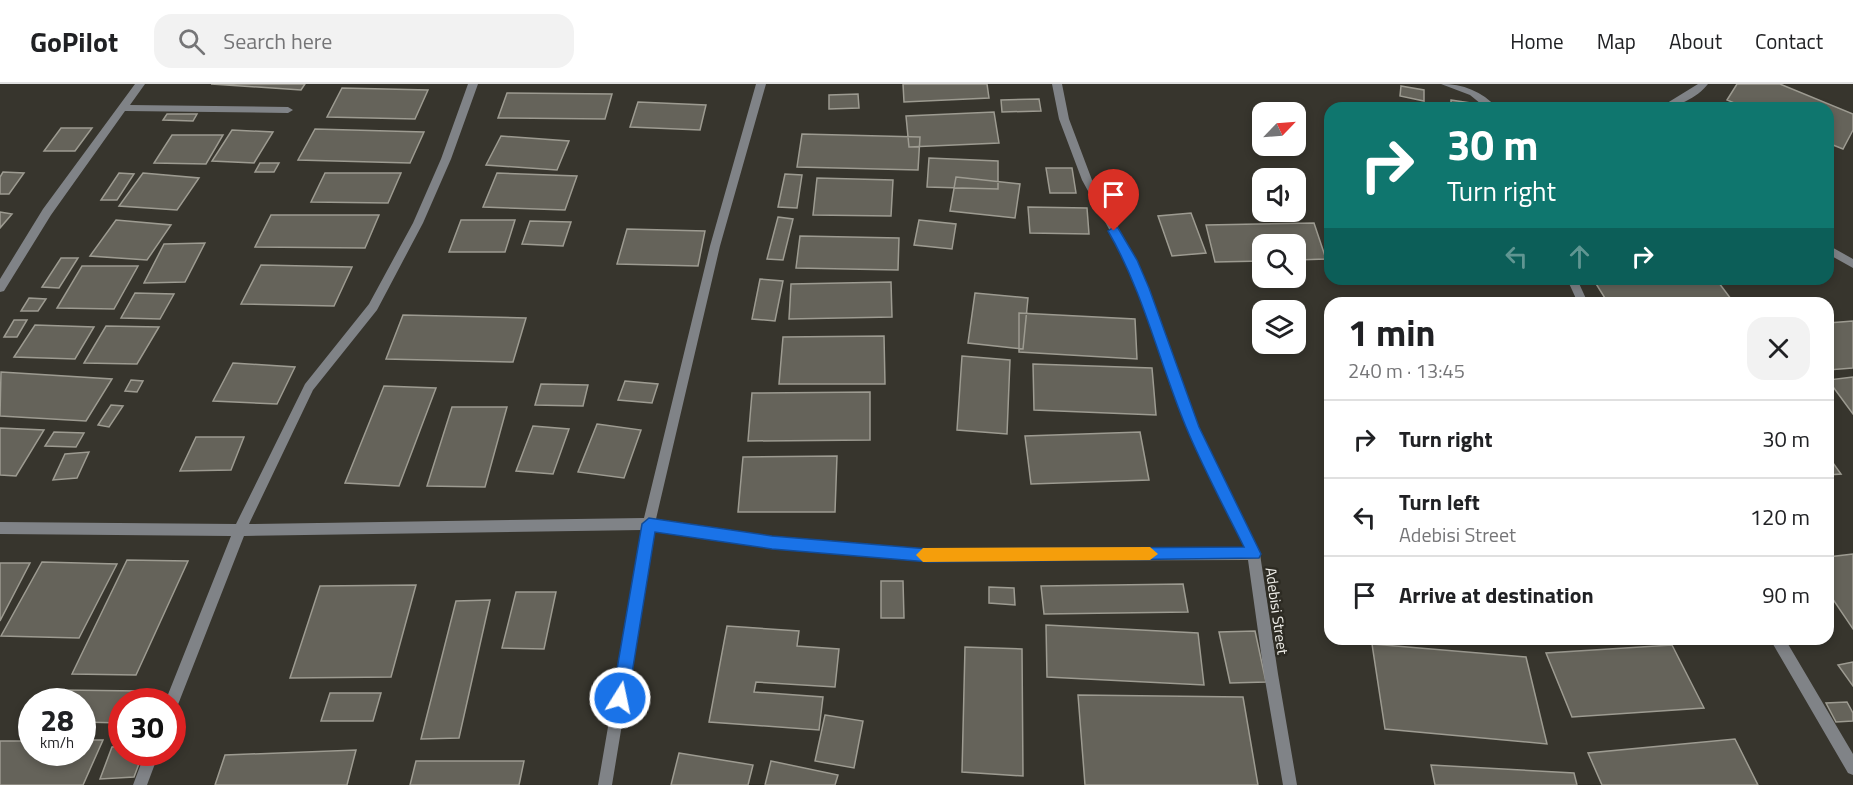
<!DOCTYPE html>
<meta charset="utf-8">
<style>
:root{--surface:#fff;--page:#f2f2f2;--text:#202124;--muted:#757577;--line:#e0e0e0}
body{margin:0;font-family:"Titillium Web",sans-serif;background:var(--page);color:var(--text);height:100vh;display:flex;flex-direction:column;font-size:22px;white-space:nowrap}
*{box-sizing:border-box;margin:0}
p{font-size:20px;color:var(--muted)}
.icon{flex:none;width:33px;height:33px;fill:none;stroke:currentColor;stroke-width:2;stroke-linecap:round;stroke-linejoin:round}
.map{position:relative;flex:1;overflow:hidden}
.side{position:absolute;left:1324px;top:213px;width:510px;height:348px;display:flex;flex-direction:column;background:var(--surface);border-radius:18px;box-shadow:0 3px 9px #0003}
.side>*{flex:none}
.top-card{position:absolute;left:1324px;top:18px;width:510px;height:183px;border-radius:18px;box-shadow:0 3px 9px #0003;background:#0f766e;color:#fff;overflow:hidden}
.needle{width:39px;rotate:65deg}
.controls{position:absolute;left:1252px;top:18px;display:grid;gap:12px}
.controls a{display:grid;place-items:center;width:54px;height:54px;border-radius:12px;background:var(--surface);box-shadow:0 3px 9px #0003;font-size:30px}
.speed{position:absolute;left:18px;top:604px;display:flex;gap:12px;font-size:30px;font-weight:700;text-align:center}
.speed>*{display:grid;place-content:center;width:78px;height:78px;border-radius:50%;background:var(--surface);box-shadow:0 3px 9px #0003;line-height:1}
.speed small{font-size:15px;font-weight:400}
.speed .limit{border:9px solid #d22;background:#fff;color:#111}
.pin{position:absolute;display:grid;place-items:center;width:51px;height:51px;color:#fff;margin:-62px -26px;border-radius:50% 50% 50% 0;rotate:-45deg;box-shadow:0 0 6px #0007}
.pin .icon{rotate:45deg}
.me{position:absolute;width:66px;margin:-33px;rotate:10deg;stroke-linejoin:round;filter:drop-shadow(0 0 4px #0008)}
.turn{display:flex;align-items:center;gap:21px;height:126px;padding:0 24px;font-size:27px}
.turn .icon{width:78px;height:78px;stroke-width:2.5}
.turn b{display:block;font-size:42px;line-height:51px}
.lanes{display:flex;align-items:center;height:57px;padding:0 24px;background:#0003;justify-content:center;gap:30px;direction:ltr}
.lanes .off{opacity:.35}
.round{display:grid;place-items:center;flex:none;width:63px;height:63px;border-radius:18px;background:var(--page)}
.summary{display:flex;align-items:center;justify-content:space-between;height:102px;padding:0 24px}
h1{font-size:36px;font-weight:700;line-height:45px}
ul{padding:0;list-style:none}
li{display:flex;align-items:center;gap:18px;height:78px;padding:0 24px;border-top:2px solid var(--line)}
li div{flex:1}
li b{display:block;font-size:22px}
li em{font-style:normal}
header{display:flex;align-items:center;gap:36px;box-sizing:border-box;height:84px;padding:0 30px;background:var(--surface);border-bottom:2px solid var(--line)}
header strong{font-size:28px}
nav{display:flex;gap:33px;margin-inline-start:auto;font-size:21px}
.search{width:420px;height:54px;background:var(--page);display:flex;align-items:center;gap:15px;box-sizing:border-box;padding:0 21px;border-radius:18px;color:var(--muted);font-size:22px}
.map>svg:first-child{display:block}
.building{fill:#65635a;stroke:#9d9b91;stroke-width:1.5}
.lines{fill:none;stroke-linecap:round;stroke-linejoin:round}
.street{fill:#808387;fill-rule:evenodd}
.route{fill:#1a73e8;stroke:#114b97;stroke-width:1.5}
.slow{fill:#f59e0b}
.labels{text-anchor:middle;dominant-baseline:central;stroke-width:5;stroke-linejoin:round;paint-order:stroke}
.street-label{font-size:15px;fill:#f1f0eb;stroke:#2d2b23}
</style>
<header>
<strong>GoPilot</strong>
<div class="search"><svg class="icon" aria-label="search" viewBox="0 0 24 24"><circle cx="10" cy="10" r="6"/><path d="M15 15l6 6"/></svg>Search here</div>
<nav><a>Home</a><a>Map</a><a>About</a><a>Contact</a></nav>
</header>
<div class="map">
<svg width="1853" height="701" viewBox="0 0 1853 701">
<rect width="100%" height="100%" fill="#37352d"/>
<path class="building" d="M211 0H305L301 6Z
M903 0H987L989 14 904 18Z
M1737 0H1780L1853 30V46L1843 65 1828 59V24H1746L1727 16Z
M1401 2 1424 6V17L1400 12Z
M342 4 428 6 415 35 327 33Z
M507 9 612 10 605 35 498 34Z
M858 10 859 24 829 25V11Z
M1039 15 1041 27 1002 28 1001 16Z
M1451 16 1477 20 1478 24H1451Z
M638 18 706 21 700 46 630 43Z
M994 28 999 59 909 63 906 32Z
M167 30H197L193 37 163 36Z
M61 44H92L75 67H44Z
M315 45 424 48 410 79 298 76Z
M232 46 273 48 254 79 212 77Z
M802 50 920 53 918 86 797 83Z
M172 51H223L206 80 154 79Z
M501 52 569 57 557 86 486 81Z
M929 74 998 77V105L927 103Z
M260 79H279L274 88H255Z
M1046 84H1072L1076 109H1050Z
M3 88 24 89 9 110H0V93Z
M119 89 134 90 117 116H101Z
M143 89 199 94 177 126 119 122Z
M325 89H401L388 119 311 118Z
M497 89 577 92 565 126 483 123Z
M785 90 802 91 797 124 778 123Z
M956 93 1020 100 1015 134 950 127Z
M817 94 893 96 891 132 813 131Z
M1028 123 1087 124 1089 150 1030 149Z
M0 128 12 130 0 144Z
M1191 129 1206 169 1172 172 1158 132Z
M271 131H379L365 164 255 163Z
M778 133 793 135 783 176 767 175Z
M116 136 171 141 147 176 90 172Z
M461 136H515L505 168H449Z
M919 136 956 140 952 165 914 161Z
M530 137 571 138 563 162 522 160Z
M1314 139 1326 175 1296 176V160H1263V177L1215 178 1206 141Z
M627 145 705 147 698 182 617 180Z
M800 152 899 154 898 186 796 184Z
M205 159 185 198 144 199 164 160Z
M61 174H78L59 204 42 203Z
M261 181 352 183 334 222 241 220Z
M82 182H138L114 225 57 224Z
M760 195 783 197 775 237 752 235Z
M1593 195H1716L1734 219H1608Z
M891 198 892 233 789 235 791 200Z
M135 209 174 210 160 235 121 234Z
M975 209 1028 214 1023 265 968 259Z
M29 214 46 215 38 227H21Z
M1019 229 1135 235 1137 275 1019 268Z
M403 231 526 234 513 278 386 275Z
M14 236H27L17 253H4Z
M1853 237V284L1828 286V239Z
M35 241 94 243 75 275 14 273Z
M106 242 159 243 137 280 84 279Z
M884 252 885 300H779L783 253Z
M962 272 1010 276 1007 350 957 346Z
M233 279 295 283 277 320 213 317Z
M1033 280 1152 284 1156 331 1034 326Z
M1 288 112 295 86 337 0 332Z
M1853 293V330L1828 296Z
M131 296 143 297 137 308 125 307Z
M625 297 658 300 652 319 618 316Z
M541 300 588 301 583 322 535 321Z
M384 302 436 304 399 402 345 399Z
M870 308V356L748 357 752 309Z
M111 321 123 322 109 343 98 341Z
M452 323H507L485 403 427 402Z
M597 340 641 346 624 394 578 388Z
M533 342 569 345 553 390 516 387Z
M0 344 44 346 16 392 0 391Z
M54 348 84 349 76 363 45 362Z
M1140 348 1149 396 1031 400 1025 352Z
M196 353H244L231 386 180 387Z
M89 368 77 394 53 396 65 370Z
M837 372 835 428H738L743 373Z
M1828 372 1841 390 1828 391Z
M1853 470V545L1828 508V473Z
M127 476 188 477 136 591 72 590Z
M42 478 117 480 79 554 1 552Z
M0 479H30L0 537Z
M881 497H903L904 534H881Z
M1183 500 1188 528 1044 530 1041 502Z
M416 501 391 593 290 594 320 502Z
M989 503 1014 504 1015 521 989 519Z
M516 508H556L544 565 502 564Z
M490 516 459 654 421 655 456 517Z
M1046 541 1198 549 1204 601 1047 593Z
M727 542 799 547 797 562 839 565 835 603 756 598 754 608 823 613 819 646 709 638Z
M1255 547 1266 598 1230 599 1219 548Z
M1372 560 1526 573 1547 660 1385 645Z
M1672 561 1704 624 1572 633 1546 569Z
M965 563 1022 565 1023 692 962 688Z
M1853 578V602L1838 581Z
M61 606 140 607 135 618H122V639L82 638V618H56Z
M330 609H381L373 637H321Z
M1078 611 1243 613 1258 701H1085Z
M1847 618 1853 629V637L1836 638 1826 619Z
M825 631 863 637 854 684 815 677Z
M1735 655 1758 701H1602L1588 669Z
M82 656H103L83 701H0V657H32V669H82Z
M122 662V669H143L134 693 100 695 112 663Z
M356 666 347 701H215L225 671Z
M679 669 753 681 748 701H671Z
M416 677H524L519 701H410Z
M771 677 838 691 835 701H765Z
M1431 681 1574 689 1577 701H1435Z"/>
<g class="lines">
<path class="street" d="M135 0H145L130 21 288 23 293 26 288 29 125 27 51 131 4 207 0 208V195L43 125Z
M468 0H478L451 75 423 139 377 226 313 306 249 440 644 434 710 162 756 0H766L720 162 656 435 772 452 929 465 1245 464 1187 343 1126 176 1082 96 1059 35 1052 0H1062L1069 35 1092 96 1136 176 1199 343 1260 470 1278 590 1297 701H1283L1264 590 1248 476 929 477 772 464 654 446 612 701H598L642 446 244 452 179 618 177 623 172 625V618H165L231 452 0 450V438L236 440 305 300 369 220 413 139 441 75Z
M1441 0C1463 0 1482 7 1497 24H1486L1470 11Z
M1698 0H1708C1697 14 1676 24 1659 24Z
M1828 161 1853 175V184L1828 170Z
M1567 195H1577L1588 219H1578Z
M1770 555H1785L1853 670V691L1848 689Z
M145 669H159L147 701H133Z"/>
</g>
<path class="route" d="M1114 143 1118 144 1137 176 1149 204 1199 343 1261 470 1259 474 929 478 772 465 655 448 628 614 625 620 620 622 614 620 612 614 642 440 649 434 772 452 929 465 1244 463C1224 423 1203 384 1186 343 1159 278 1144 209 1108 147Z"/>
<path class="slow" d="M1150 463 1158 470 1150 476 923 478 916 471 923 464Z"/>
<g class="labels">
<g class="street-label">
<text transform="translate(1277 527) rotate(82)">Adebisi Street</text>
</g>
</g>
</svg>
<div class="controls">
<a><svg class="needle" viewBox="-14 -14 28 28"><path d="M0-13l5 13h-10z" fill="#e53935"/><path d="M0 13l5-13h-10z" fill="#757577"/></svg></a>
<a><svg class="icon" aria-label="sound" viewBox="0 0 24 24"><path d="M4 9h4l5-4v14l-5-4H4zM17 9q2 3 0 6"/></svg></a>
<a><svg class="icon" aria-label="search" viewBox="0 0 24 24"><circle cx="10" cy="10" r="6"/><path d="M15 15l6 6"/></svg></a>
<a><svg class="icon" aria-label="layers" viewBox="0 0 24 24"><path d="M12 4l9 5-9 5-9-5zM3 14l9 5 9-5"/></svg></a>
</div>
<div class="speed"><div>28<small>km/h</small></div><div class="limit">30</div></div>
<div class="pin" style="left:1114px;top:147px;background:#d93025"><svg class="icon" aria-label="arrive" viewBox="0 0 24 24"><path d="M6 21V4h12l-3 4 3 4H6"/></svg></div>
<svg class="me" style="left:620px;top:614px" viewBox="-20 -20 40 40"><circle r="17" fill="#1a73e8" stroke="#fff" stroke-width="3"/><path d="M0-11L8 9 0 5-8 9z" fill="#fff"/></svg>
<div class="top-card">
<div class="turn"><svg class="icon" aria-label="right" viewBox="0 0 24 24"><path d="M7 20v-9h11M14 6l5 5-5 5"/></svg><div><b>30 m</b>Turn right</div></div>
<div class="lanes"><svg class="icon off" aria-label="left" viewBox="0 0 24 24"><path d="M17 20v-9H6M10 6l-5 5 5 5"/></svg><svg class="icon off" aria-label="ahead" viewBox="0 0 24 24"><path d="M12 20V5M6 11l6-6 6 6"/></svg><svg class="icon" aria-label="right" viewBox="0 0 24 24"><path d="M7 20v-9h11M14 6l5 5-5 5"/></svg></div>
</div>
<section class="side">
<div class="summary"><div><h1>1 min</h1><p>240 m · 13:45</p></div><a class="round"><svg class="icon" aria-label="close" viewBox="0 0 24 24"><path d="M6 6l12 12M18 6L6 18"/></svg></a></div>
<ul>
<li><svg class="icon" aria-label="right" viewBox="0 0 24 24"><path d="M7 20v-9h11M14 6l5 5-5 5"/></svg><div><b>Turn right</b></div><em>30 m</em></li>
<li><svg class="icon" aria-label="left" viewBox="0 0 24 24"><path d="M17 20v-9H6M10 6l-5 5 5 5"/></svg><div><b>Turn left</b><p>Adebisi Street</p></div><em>120 m</em></li>
<li><svg class="icon" aria-label="arrive" viewBox="0 0 24 24"><path d="M6 21V4h12l-3 4 3 4H6"/></svg><div><b>Arrive at destination</b></div><em>90 m</em></li>
</ul>
</section>
</div>
